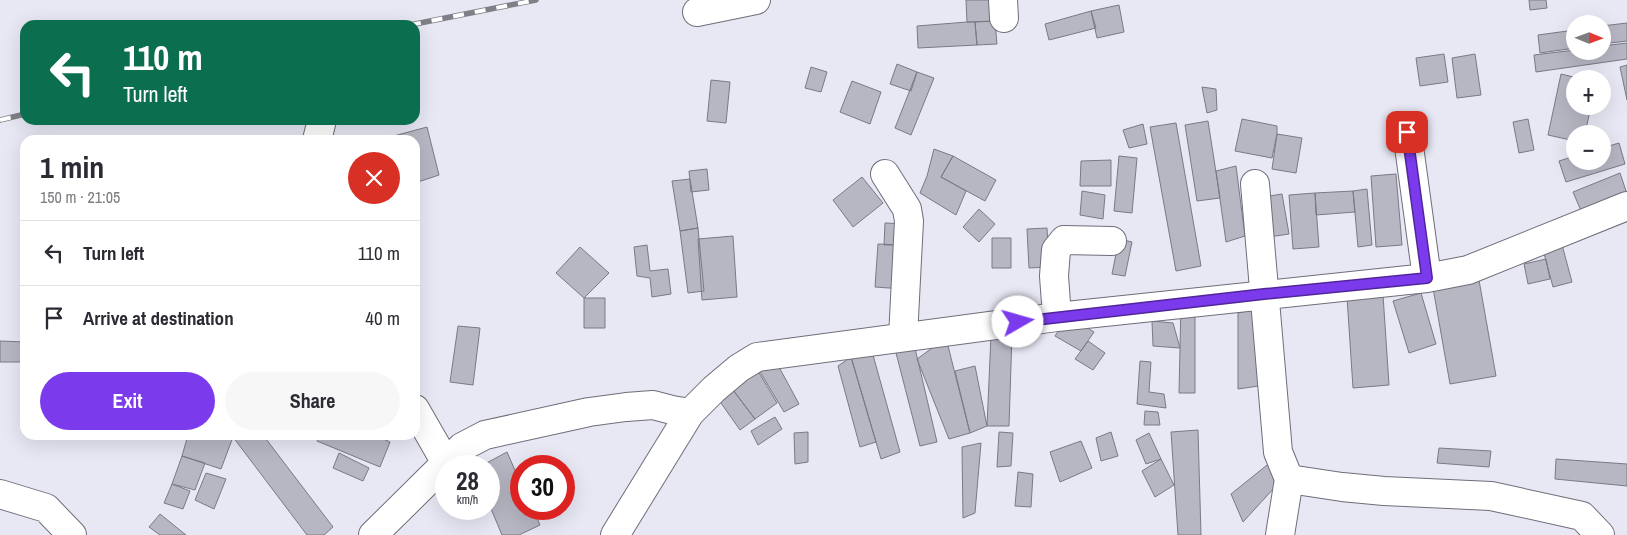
<!DOCTYPE html>
<meta charset="utf-8">
<style>
:root{--surface:#fff;--page:#f7f7f7;--text:#2b2b33;--muted:#7c7c81;--line:#e1e1e2;--accent:#7c3aed}
body{margin:0;font-family:"Archivo Narrow",sans-serif;background:var(--page);color:var(--text);height:100vh;display:flex;flex-direction:column;font-size:19px;white-space:nowrap}
*{box-sizing:border-box;margin:0}
p{font-size:16px;color:var(--muted)}
.icon{flex:none;width:28px;height:28px;fill:none;stroke:currentColor;stroke-width:2;stroke-linecap:round;stroke-linejoin:round}
.map{position:relative;flex:1;overflow:hidden}
.side{position:absolute;left:20px;top:135px;width:400px;height:305px;display:flex;flex-direction:column;background:var(--surface);border-radius:15px;box-shadow:0 5px 20px #0002}
.side>*{flex:none}
.banner{position:absolute;left:20px;top:20px;width:400px;height:105px;border-radius:15px;box-shadow:0 5px 20px #0002;background:#0b6e4f;color:#fff;overflow:hidden}
.needle{width:32px;rotate:91deg}
.fabs{position:absolute;left:1566px;top:15px;display:grid;gap:10px}
.fabs a{display:grid;place-items:center;width:45px;height:45px;border-radius:50%;background:var(--surface);box-shadow:0 5px 20px #0002;font-size:25px}
.speed{position:absolute;left:435px;top:455px;display:flex;gap:10px;font-size:25px;font-weight:700;text-align:center}
.speed>*{display:grid;place-content:center;width:65px;height:65px;border-radius:50%;background:var(--surface);box-shadow:0 5px 20px #0002;line-height:1}
.speed small{font-size:12px;font-weight:400}
.speed .limit{border:8px solid #d22;background:#fff;color:#111}
.pin{position:absolute;display:grid;place-items:center;width:42px;height:42px;color:#fff;margin:-21px;border-radius:10px;box-shadow:0 2px 8px #0006}
.me{position:absolute;width:55px;margin:-28px;rotate:83deg;stroke-linejoin:round;filter:drop-shadow(0 0 4px #0008)}
.turn{display:flex;align-items:center;gap:18px;height:105px;padding:0 20px;font-size:22px}
.turn .icon{width:65px;height:65px;stroke-width:2.5}
.turn b{display:block;font-size:35px;line-height:42px}
.round{display:grid;place-items:center;flex:none;width:52px;height:52px;border-radius:26px;background:var(--page)}
.overview{display:flex;align-items:center;justify-content:space-between;height:85px;padding:0 20px}
h1{font-size:30px;font-weight:700;line-height:38px}
.button{display:flex;gap:10px;margin-top:auto;padding:10px 20px}
.button a{flex:1;height:58px;border-radius:30px;background:var(--accent);color:#fff;font-size:20px;font-weight:700;line-height:58px;text-align:center}
.button a+a{background:var(--page);color:var(--text)}
ul{padding:0;list-style:none}
li{display:flex;align-items:center;gap:15px;height:65px;padding:0 20px;border-top:1px solid var(--line)}
li div{flex:1}
li b{display:block;font-size:19px}
li em{font-style:normal}
.map>svg:first-child{display:block}
.building{fill:#b6b7c3;stroke:#797a85}
.lines{fill:none;stroke-linecap:round;stroke-linejoin:round}
.minor-casing{stroke:#6d6e79;stroke-width:30}
.minor{stroke:#fff;stroke-width:28}
.rail-casing{stroke:#7f7f87;stroke-width:5.5}
.rail{stroke:#fff;stroke-width:4;stroke-dasharray:11;stroke-linecap:butt}
.route-casing{stroke:#51269a;stroke-width:12}
.route{stroke:#7c3aed;stroke-width:9}
</style>
<div class="map">
<svg width="1627" height="535" viewBox="0 0 1627 535">
<rect width="100%" height="100%" fill="#e7e8f4"/>
<path class="building" d="M966 0H994L995 21 967 22Z
M1529 0H1546L1547 8 1530 10Z
M1119 5 1124 32 1097 38 1091 11Z
M1091 11 1096 28 1049 40 1045 24Z
M995 21 997 44 977 45 975 22Z
M967 22H975L977 45 918 48 917 26Z
M1627 23V41L1602 44V26Z
M1575 30V48L1540 53 1538 35Z
M1627 43V59L1536 72 1534 55 1575 50V51H1602V46Z
M1444 54 1448 82 1420 86 1416 58Z
M1475 54 1481 95 1457 98 1452 58Z
M897 64 917 72 911 91 890 84Z
M1627 65V100L1620 67Z
M811 67 827 72 821 92 805 88Z
M917 72 934 78 911 135 895 128Z
M1561 74 1582 79H1575V106H1591L1585 134H1575V141L1548 135Z
M711 80 730 82 726 123 707 121Z
M852 81 881 92 870 124 840 112Z
M1202 87 1216 89 1217 110 1207 113Z
M1242 119 1277 126V134L1272 158 1235 151Z
M1528 119 1534 150 1519 153 1513 122Z
M1208 121 1220 198 1197 201 1185 125Z
M1176 123 1201 266 1176 271 1150 127Z
M1143 124 1147 144 1129 148 1123 130Z
M427 127 439 175 415 183V140H391L390 137Z
M1277 134 1302 138 1296 173 1272 169Z
M1619 143 1625 164 1566 182 1559 161 1575 156V161H1602V148Z
M934 149 953 156 941 177 966 191 956 215 920 193 927 176Z
M953 156 996 180 985 201 941 177Z
M1119 156 1137 158 1132 213 1114 211Z
M1111 160V186H1080L1081 161Z
M1236 166 1245 236 1226 242 1216 171Z
M707 169 709 190 691 192 689 171Z
M1620 173 1627 194 1582 213 1573 192Z
M1396 174 1402 245 1376 247 1371 176Z
M862 177 883 203 853 227 833 200Z
M690 179 698 228 680 231 672 181Z
M1367 189 1372 245 1358 247 1353 191Z
M1082 191 1105 195 1103 219 1080 215Z
M1353 191 1355 212 1316 215 1315 193Z
M1315 193 1319 247 1293 249 1289 195Z
M1282 194 1289 234 1269 237 1263 197Z
M979 209 995 224 979 242 963 227Z
M885 223 907 224 906 245H884Z
M698 228 704 291 688 293 680 231Z
M1047 228 1049 267 1029 268 1027 229Z
M733 236 737 297 702 300 698 239Z
M992 238H1011V268H992Z
M1119 239 1132 242 1125 276 1112 274Z
M1561 241 1572 282 1553 287 1542 246Z
M878 244 906 245 903 289 875 287Z
M647 245 650 271 668 269 671 294 652 297 650 278 637 276 634 247Z
M580 247 609 273 584 298 556 273Z
M1546 259 1550 279 1528 284 1524 264Z
M1479 280 1496 376 1450 384 1433 288Z
M1421 293 1436 344 1409 353 1393 301Z
M1383 295 1389 385 1353 388 1347 297Z
M584 298H605V328H584Z
M1181 303H1195V393H1179Z
M1259 308 1265 385 1238 389V313Z
M1068 316 1094 332 1081 351 1055 336Z
M1152 321 1173 323 1180 348 1153 346Z
M458 326 480 328 473 385 450 382Z
M1012 334 1009 426H987L991 335Z
M946 338 970 433 949 439 917 359Z
M0 341 25 342V362H0Z
M1088 341 1105 353 1093 370 1075 359Z
M914 344 937 442 920 446 895 349Z
M873 355 900 452 881 459 851 357Z
M773 356 799 404 784 412 756 365Z
M851 357 876 442 860 447 838 366Z
M1140 361 1151 362 1149 392 1164 394 1166 408 1137 404Z
M975 366 987 426 970 433 955 371Z
M758 371 777 403 755 419 730 386Z
M730 386 755 419 740 430 716 396Z
M1145 411 1158 412 1160 425H1144Z
M775 417 782 429 758 445 751 431Z
M1198 430 1201 535H1178L1171 432Z
M808 432V462L795 464 794 433Z
M999 432 1013 433 1011 466 997 467Z
M1111 432 1118 456 1101 461 1096 438Z
M1149 433 1161 459 1146 464 1136 440Z
M188 435H228L233 437 221 469 182 456Z
M235 435H263L333 527 324 535H307L233 437Z
M320 435H375L390 442 380 467 317 441Z
M1081 441 1092 468 1060 482 1050 452Z
M981 443 975 513 963 518 962 447Z
M1439 448 1491 451 1489 467 1437 463Z
M507 452 521 484V509H533L540 525 519 535H502L489 504V466H481Z
M339 453 369 468 363 481 333 468Z
M182 456 205 463 195 490 172 484Z
M1161 459 1174 485 1155 497 1142 471Z
M1556 459 1627 464V486L1555 479Z
M1272 461 1275 487 1243 522 1231 494Z
M1018 472 1033 474 1031 507 1015 506Z
M206 473 226 479 214 509 195 500Z
M172 484 190 491 183 509 164 503Z
M160 514 186 535H160L149 527Z"/>
<g class="lines">
<defs>
<path id="minor" d="M1003 0 1004 18
M697 12 756 0
M1407 132 1427 278
M317 140 322 120
M885 174 907 209 909 221 903 337
M1255 184 1278 452 1289 479 1280 535
M1057 317 1054 276 1056 250 1064 240 1112 241
M415 409 446 463
M1289 479 1342 487 1384 491 1491 496 1582 516 1600 535
M0 494 46 508 72 535
M373 535 462 447 485 435 589 412 626 407 653 405 672 410 690 413
M615 535 690 413 714 389 739 368 757 357 1057 317 1427 278 1468 270 1627 206"/>
</defs>
<use href="#minor" class="minor-casing"/>
<use href="#minor" class="minor"/>
<defs>
<path id="rail" d="M410 25 536 0
M0 120 25 114"/>
</defs>
<use href="#rail" class="rail-casing"/>
<use href="#rail" class="rail"/>
</g>
<g class="lines">
<defs>
<path id="route" d="M1018 322 1264 294 1427 278 1407 132"/>
</defs>
<use href="#route" class="route-casing"/>
<use href="#route" class="route"/>
</g>
</svg>
<div class="fabs">
<a><svg class="needle" viewBox="-14 -14 28 28"><path d="M0-13l5 13h-10z" fill="#e53935"/><path d="M0 13l5-13h-10z" fill="#7c7c81"/></svg></a>
<a>+</a>
<a>−</a>
</div>
<div class="speed"><div>28<small>km/h</small></div><div class="limit">30</div></div>
<div class="pin" style="left:1407px;top:132px;background:#d93025"><svg class="icon" aria-label="arrive" viewBox="0 0 24 24"><path d="M6 21V4h12l-3 4 3 4H6"/></svg></div>
<svg class="me" style="left:1018px;top:322px" viewBox="-20 -20 40 40"><circle r="19" fill="#fff"/><path d="M0-13L10 11 0 6-10 11z" fill="#7c3aed"/></svg>
<div class="banner">
<div class="turn"><svg class="icon" aria-label="left" viewBox="0 0 24 24"><path d="M17 20v-9H6M10 6l-5 5 5 5"/></svg><div><b>110 m</b>Turn left</div></div>
</div>
<section class="side">
<div class="overview"><div><h1>1 min</h1><p>150 m · 21:05</p></div><a class="round" style="background:#d93025;color:#fff"><svg class="icon" aria-label="close" viewBox="0 0 24 24"><path d="M6 6l12 12M18 6L6 18"/></svg></a></div>
<ul>
<li><svg class="icon" aria-label="left" viewBox="0 0 24 24"><path d="M17 20v-9H6M10 6l-5 5 5 5"/></svg><div><b>Turn left</b></div><em>110 m</em></li>
<li><svg class="icon" aria-label="arrive" viewBox="0 0 24 24"><path d="M6 21V4h12l-3 4 3 4H6"/></svg><div><b>Arrive at destination</b></div><em>40 m</em></li>
</ul>
<div class="button"><a>Exit</a><a>Share</a></div>
</section>
</div>
